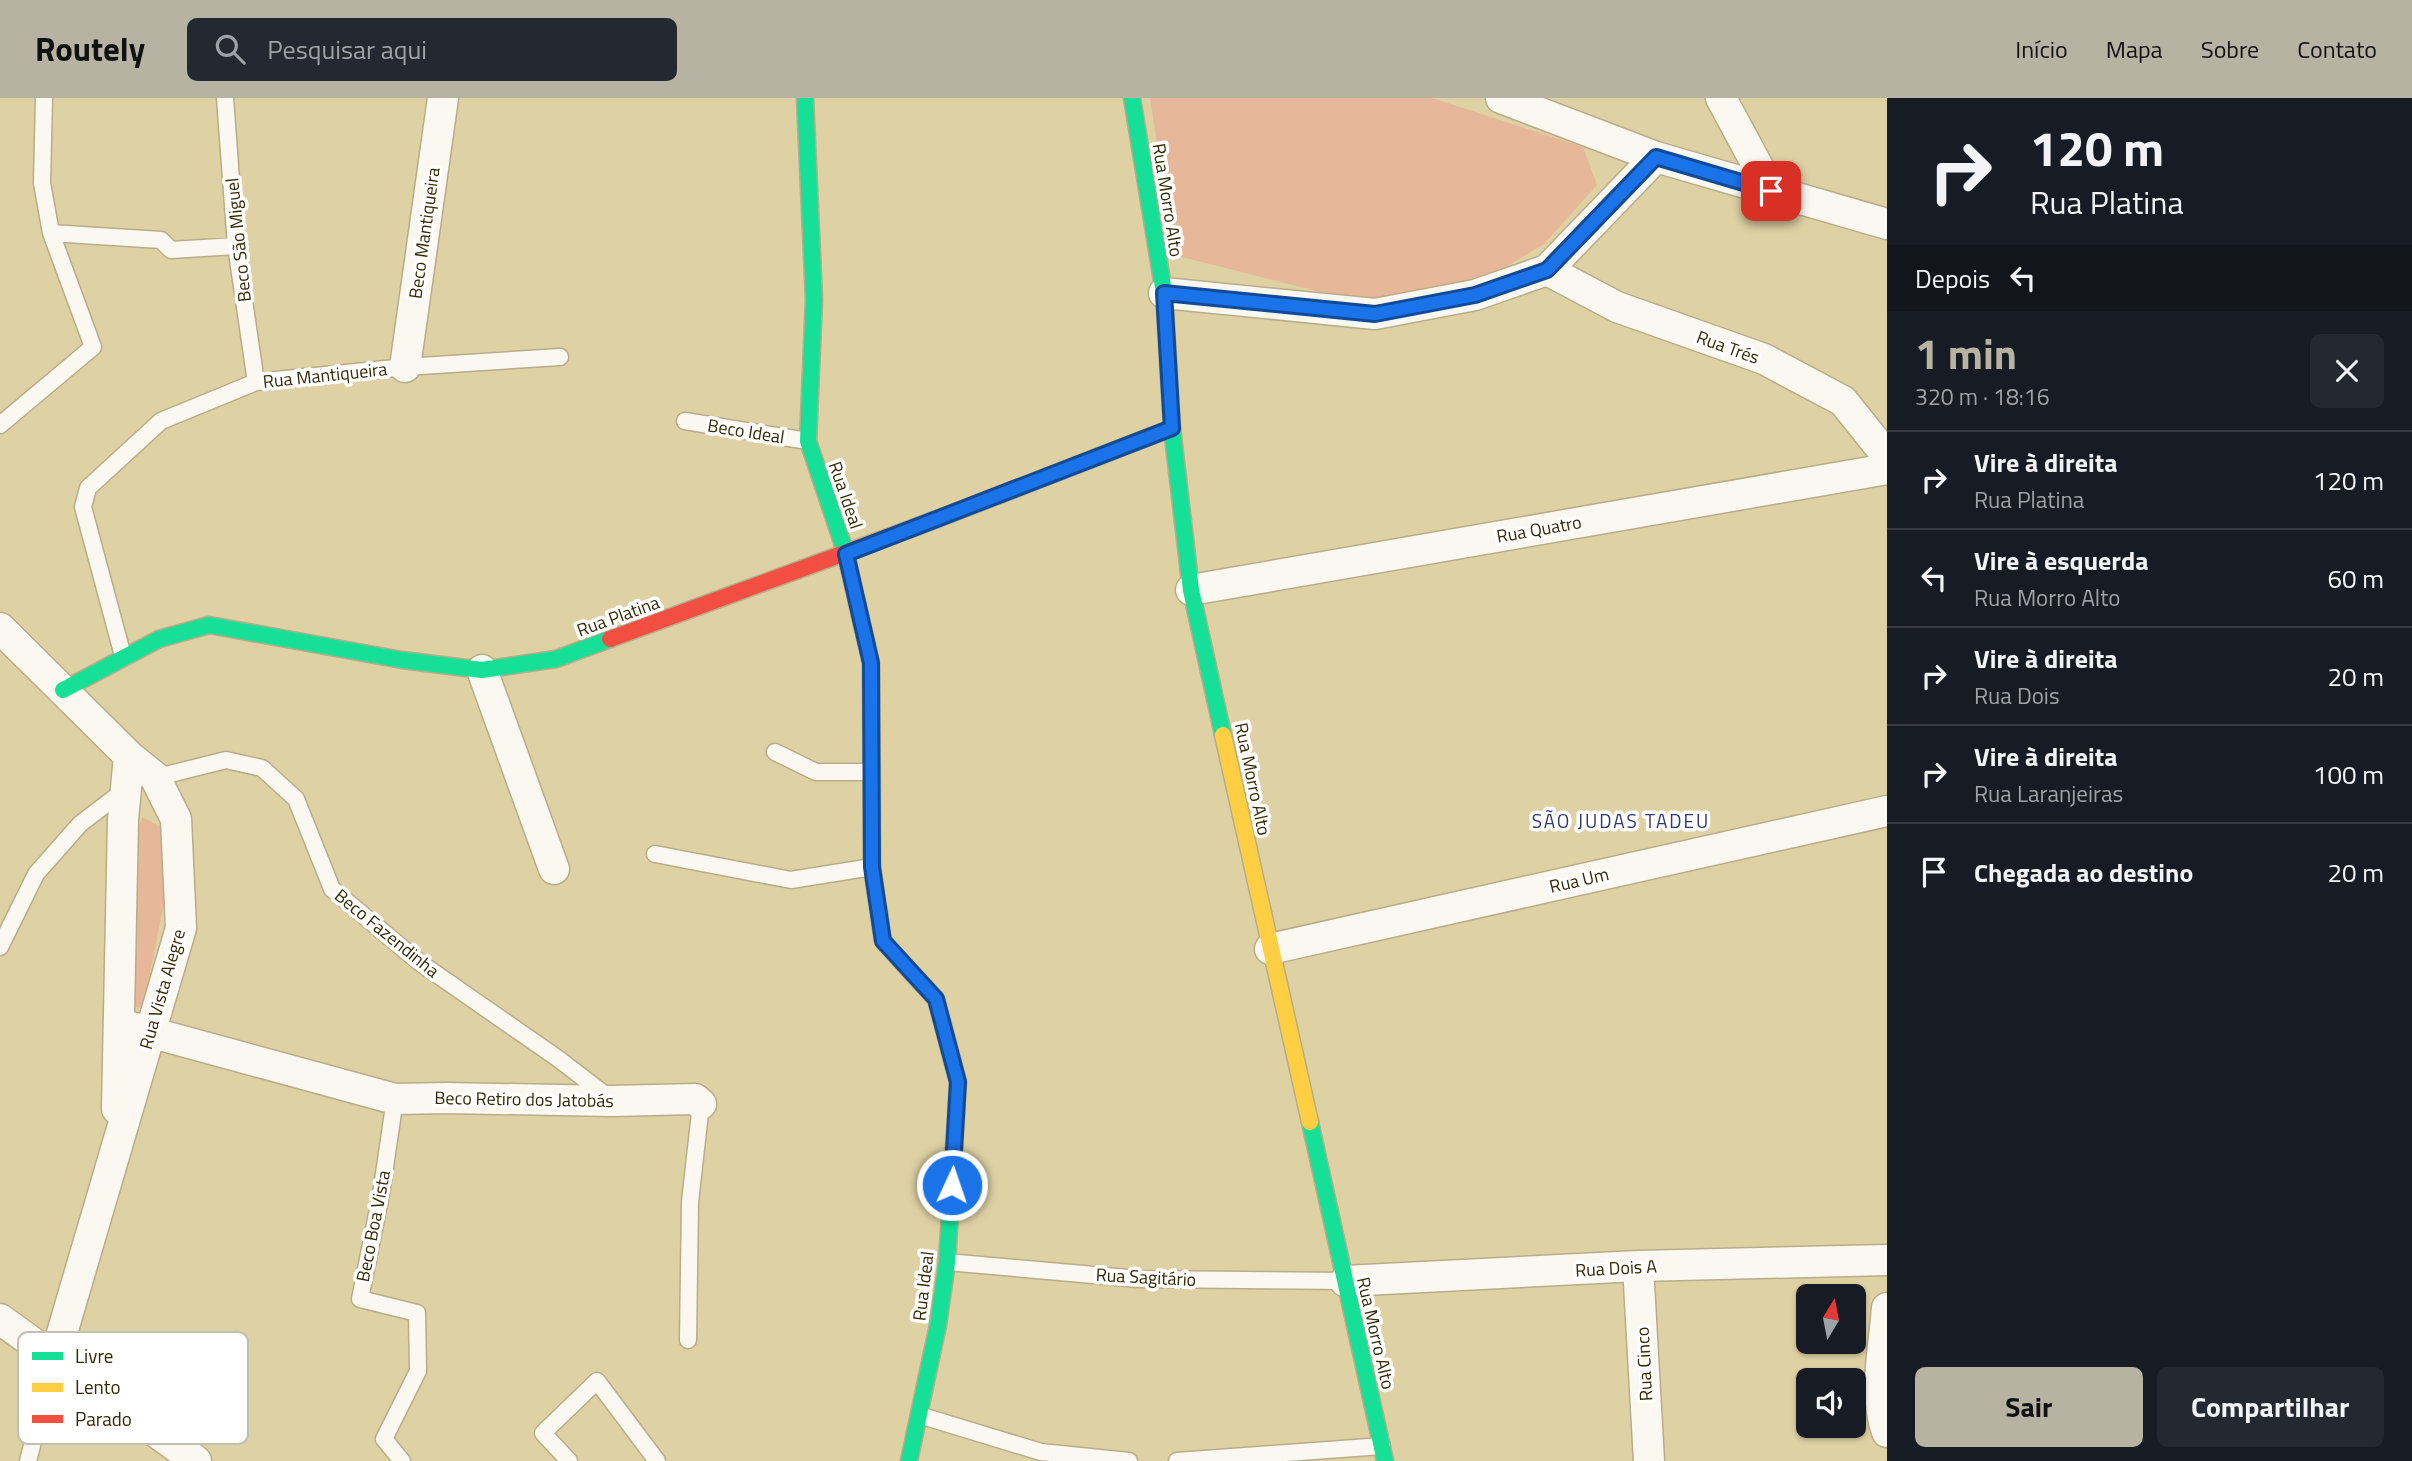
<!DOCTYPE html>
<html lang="pt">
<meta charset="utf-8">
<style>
:root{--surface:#171b24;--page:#242831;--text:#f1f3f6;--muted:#9ea1a6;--line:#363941;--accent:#b6b3a3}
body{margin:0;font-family:"Titillium Web",sans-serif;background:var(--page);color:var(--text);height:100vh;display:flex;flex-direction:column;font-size:26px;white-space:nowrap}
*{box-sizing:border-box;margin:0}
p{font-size:23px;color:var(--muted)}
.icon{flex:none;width:38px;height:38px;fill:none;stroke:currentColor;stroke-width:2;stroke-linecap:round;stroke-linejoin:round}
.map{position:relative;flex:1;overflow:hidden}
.side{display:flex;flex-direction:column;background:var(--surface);width:525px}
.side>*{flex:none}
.guide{background:#171b24;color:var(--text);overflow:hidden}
.needle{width:46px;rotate:10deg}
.buttons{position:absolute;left:1796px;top:1186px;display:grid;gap:14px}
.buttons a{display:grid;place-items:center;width:70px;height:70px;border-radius:10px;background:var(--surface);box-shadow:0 2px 5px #0004;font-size:35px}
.pin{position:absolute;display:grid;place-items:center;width:60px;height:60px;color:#fff;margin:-30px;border-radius:14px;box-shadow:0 4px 10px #0006}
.me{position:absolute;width:77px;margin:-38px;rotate:3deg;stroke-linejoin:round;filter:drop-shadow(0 0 5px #0008)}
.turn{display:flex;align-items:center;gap:24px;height:147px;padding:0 28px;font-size:32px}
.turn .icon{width:91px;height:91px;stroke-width:2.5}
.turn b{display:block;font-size:49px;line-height:60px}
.then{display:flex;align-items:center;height:66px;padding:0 28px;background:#0003;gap:14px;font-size:26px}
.round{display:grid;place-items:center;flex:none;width:74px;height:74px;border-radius:10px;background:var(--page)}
.headline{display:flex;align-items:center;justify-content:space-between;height:119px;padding:0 28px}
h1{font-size:42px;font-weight:700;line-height:52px;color:var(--accent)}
.action{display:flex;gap:14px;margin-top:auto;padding:14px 28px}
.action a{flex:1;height:80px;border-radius:10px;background:var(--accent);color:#111;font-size:28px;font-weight:700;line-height:80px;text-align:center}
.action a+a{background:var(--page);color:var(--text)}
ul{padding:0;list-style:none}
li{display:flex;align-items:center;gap:21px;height:98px;padding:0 28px;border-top:2px solid var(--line)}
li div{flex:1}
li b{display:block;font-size:26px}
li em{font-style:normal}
header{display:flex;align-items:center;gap:42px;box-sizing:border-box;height:98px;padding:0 35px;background:var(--accent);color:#111}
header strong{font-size:33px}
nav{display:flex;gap:38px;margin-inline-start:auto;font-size:24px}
.search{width:490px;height:63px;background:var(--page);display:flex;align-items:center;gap:18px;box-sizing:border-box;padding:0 24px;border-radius:10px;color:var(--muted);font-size:26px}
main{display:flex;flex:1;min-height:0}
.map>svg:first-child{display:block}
.green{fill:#e6b799}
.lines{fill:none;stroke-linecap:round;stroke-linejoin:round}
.lane-casing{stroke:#b8ad89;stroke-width:19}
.street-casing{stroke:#b8ad89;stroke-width:33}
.fast-casing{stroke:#b8ad89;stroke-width:19}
.slow-casing{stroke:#b8ad89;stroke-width:19}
.jam-casing{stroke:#b8ad89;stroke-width:19}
.lane{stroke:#faf8f1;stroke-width:16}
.street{stroke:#faf8f1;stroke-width:30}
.fast{stroke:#16e098;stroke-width:16}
.slow{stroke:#ffcf43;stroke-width:16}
.jam{stroke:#f24e42;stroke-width:16}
.route-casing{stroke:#114b97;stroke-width:18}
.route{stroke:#1a73e8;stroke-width:12}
.labels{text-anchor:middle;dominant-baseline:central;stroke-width:7;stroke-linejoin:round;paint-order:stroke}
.street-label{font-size:18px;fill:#332a05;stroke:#fff}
.neighbourhood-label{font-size:19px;letter-spacing:2px;fill:#313974;stroke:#fff}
.key{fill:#fff;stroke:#c2bfb4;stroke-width:2}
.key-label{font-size:19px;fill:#332a05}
</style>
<header>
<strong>Routely</strong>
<div class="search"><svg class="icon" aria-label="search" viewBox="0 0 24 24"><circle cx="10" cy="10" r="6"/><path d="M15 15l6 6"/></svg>Pesquisar aqui</div>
<nav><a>Início</a><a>Mapa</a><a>Sobre</a><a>Contato</a></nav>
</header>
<main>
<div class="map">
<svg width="1887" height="1363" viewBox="0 0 1887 1363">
<rect width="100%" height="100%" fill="#ded1a4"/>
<path class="green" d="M1150 0H1432L1583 49 1597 87 1544 146 1471 190 1368 206 1174 157Z
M143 719 162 730 168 741 164 805 143 910 132 908 131 743Z"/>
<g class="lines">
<defs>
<path id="lane" d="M225 0 236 148 256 284
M51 135 161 142 171 152 236 148
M685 323 808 343
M0 327 93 249 51 135 42 85 44 0
M123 558 83 409 88 390 161 323 256 284 405 269 560 259
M775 654 816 674H871
M150 681 226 662 262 670 296 701 332 791 419 864 560 962 608 999
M655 756 791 782 872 769
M0 849 36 776 80 726 126 691
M395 1001 381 1096 360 1201 417 1215 418 1273 384 1341 402 1363
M947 1164 1139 1181 1345 1183
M688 1242 690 1104 701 1006
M919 1317 1041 1354 1129 1363
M28 1363 55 1259
M569 1363 543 1335 597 1283 657 1363
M1177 1363 1382 1348"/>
<path id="street" d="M1501 0 1656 59 1887 126
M1721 0 1771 93
M1547 172 1617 209 1764 261 1843 303 1887 358
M1164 195 1375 216 1475 197 1547 172 1656 59
M405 269 443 0
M1191 492 1887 371
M0 530 129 658 155 679 176 721 181 830 55 1259
M482 572 554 771
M1270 851 1887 713
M120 926 395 1001 447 1000 612 1003 695 1001 701 1006
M117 1011 123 722 129 658
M1638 1168 1649 1363
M1345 1183 1638 1168 1887 1162
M1887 1210C1884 1249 1873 1296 1887 1334
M0 1221 196 1363"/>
<path id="fast" d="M805 0 814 201 808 343 846 456 860 518
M1132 0 1164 195 1172 330 1191 492 1223 637
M63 592 159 541 209 527 402 562 482 572 556 561 610 541
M1310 1024 1385 1363
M909 1363 938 1227 947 1164 958 984 936 901 911 874"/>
<path id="slow" d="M940 420 1172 330
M860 518 871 565 872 769 883 843 911 874
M1223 637 1310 1024"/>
<path id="jam" d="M610 541 940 420"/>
</defs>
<use href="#lane" class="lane-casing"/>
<use href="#street" class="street-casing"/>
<use href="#fast" class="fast-casing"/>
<use href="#slow" class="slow-casing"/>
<use href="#jam" class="jam-casing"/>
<use href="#lane" class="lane"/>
<use href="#street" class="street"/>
<use href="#fast" class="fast"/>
<use href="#slow" class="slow"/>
<use href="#jam" class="jam"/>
</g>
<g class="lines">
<defs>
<path id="route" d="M952 1087 958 984 936 901 883 843 872 769 871 565 846 456 1172 330 1164 195 1375 216 1475 197 1547 172 1656 59 1771 93"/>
</defs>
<use href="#route" class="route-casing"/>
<use href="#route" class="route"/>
</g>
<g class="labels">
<g class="street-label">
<text transform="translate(1168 102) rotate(81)">Rua Morro Alto</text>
<text transform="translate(424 135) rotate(-82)">Beco Mantiqueira</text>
<text transform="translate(238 142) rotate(-96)">Beco São Miguel</text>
<text transform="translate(1728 249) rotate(20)">Rua Trés</text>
<text transform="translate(325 277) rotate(-6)">Rua Mantiqueira</text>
<text transform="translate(746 333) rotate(9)">Beco Ideal</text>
<text transform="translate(846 397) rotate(71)">Rua Ideal</text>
<text transform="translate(1539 431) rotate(-10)">Rua Quatro</text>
<text transform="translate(618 518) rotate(-20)">Rua Platina</text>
<text transform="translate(1253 681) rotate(78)">Rua Morro Alto</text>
<text transform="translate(1579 782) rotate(-13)">Rua Um</text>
<text transform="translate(387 835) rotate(39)">Beco Fazendinha</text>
<text transform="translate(162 891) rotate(-74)">Rua Vista Alegre</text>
<text transform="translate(524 1001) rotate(1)">Beco Retiro dos Jatobás</text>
<text transform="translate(373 1128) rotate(-79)">Beco Boa Vista</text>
<text transform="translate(1616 1170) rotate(-3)">Rua Dois A</text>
<text transform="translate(1146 1179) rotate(3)">Rua Sagitário</text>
<text transform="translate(923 1188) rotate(-83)">Rua Ideal</text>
<text transform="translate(1376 1235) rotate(77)">Rua Morro Alto</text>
<text transform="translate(1644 1266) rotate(-93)">Rua Cinco</text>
</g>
<g class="neighbourhood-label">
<text x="1621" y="722">SÃO JUDAS TADEU</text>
</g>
</g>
<rect x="18" y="1234" width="230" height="112" rx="10" class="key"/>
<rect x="32" y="1254" width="31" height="8" fill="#16e098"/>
<rect x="32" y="1285" width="31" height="9" fill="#ffcf43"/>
<rect x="32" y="1317" width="31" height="8" fill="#f24e42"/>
<g class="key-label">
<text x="75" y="1265">Livre</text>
<text x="75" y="1296">Lento</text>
<text x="75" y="1328">Parado</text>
</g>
</svg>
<div class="buttons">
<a><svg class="needle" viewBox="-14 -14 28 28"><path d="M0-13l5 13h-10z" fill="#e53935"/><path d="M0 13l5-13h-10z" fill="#9ea1a6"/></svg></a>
<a><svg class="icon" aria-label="sound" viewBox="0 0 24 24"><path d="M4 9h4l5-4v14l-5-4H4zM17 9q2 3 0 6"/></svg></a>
</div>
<div class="pin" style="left:1771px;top:93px;background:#d93025"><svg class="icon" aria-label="arrive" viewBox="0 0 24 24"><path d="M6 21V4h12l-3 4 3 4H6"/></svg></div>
<svg class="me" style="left:952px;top:1087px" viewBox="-20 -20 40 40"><circle r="17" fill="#1a73e8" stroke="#fff" stroke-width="3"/><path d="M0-11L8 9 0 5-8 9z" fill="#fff"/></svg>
</div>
<section class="side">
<div class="guide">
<div class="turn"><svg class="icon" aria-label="right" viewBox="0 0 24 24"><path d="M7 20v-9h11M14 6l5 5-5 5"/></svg><div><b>120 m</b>Rua Platina</div></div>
<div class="then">Depois<svg class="icon" aria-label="left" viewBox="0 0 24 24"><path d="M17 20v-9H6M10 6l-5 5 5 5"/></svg></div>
</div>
<div class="headline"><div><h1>1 min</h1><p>320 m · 18:16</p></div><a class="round"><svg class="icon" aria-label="close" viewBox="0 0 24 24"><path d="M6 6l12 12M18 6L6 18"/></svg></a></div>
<ul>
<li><svg class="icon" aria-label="right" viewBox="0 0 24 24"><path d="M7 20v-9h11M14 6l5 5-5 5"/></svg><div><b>Vire à direita</b><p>Rua Platina</p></div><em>120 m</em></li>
<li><svg class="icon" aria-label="left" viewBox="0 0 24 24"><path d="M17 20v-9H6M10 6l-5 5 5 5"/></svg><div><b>Vire à esquerda</b><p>Rua Morro Alto</p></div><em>60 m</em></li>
<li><svg class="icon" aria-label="right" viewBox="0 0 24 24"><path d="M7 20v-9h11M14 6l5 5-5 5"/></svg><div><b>Vire à direita</b><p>Rua Dois</p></div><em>20 m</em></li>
<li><svg class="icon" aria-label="right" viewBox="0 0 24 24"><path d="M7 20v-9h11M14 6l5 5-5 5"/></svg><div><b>Vire à direita</b><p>Rua Laranjeiras</p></div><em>100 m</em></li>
<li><svg class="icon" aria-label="arrive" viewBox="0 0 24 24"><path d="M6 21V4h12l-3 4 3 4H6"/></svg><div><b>Chegada ao destino</b></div><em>20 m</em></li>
</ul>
<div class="action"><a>Sair</a><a>Compartilhar</a></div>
</section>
</main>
